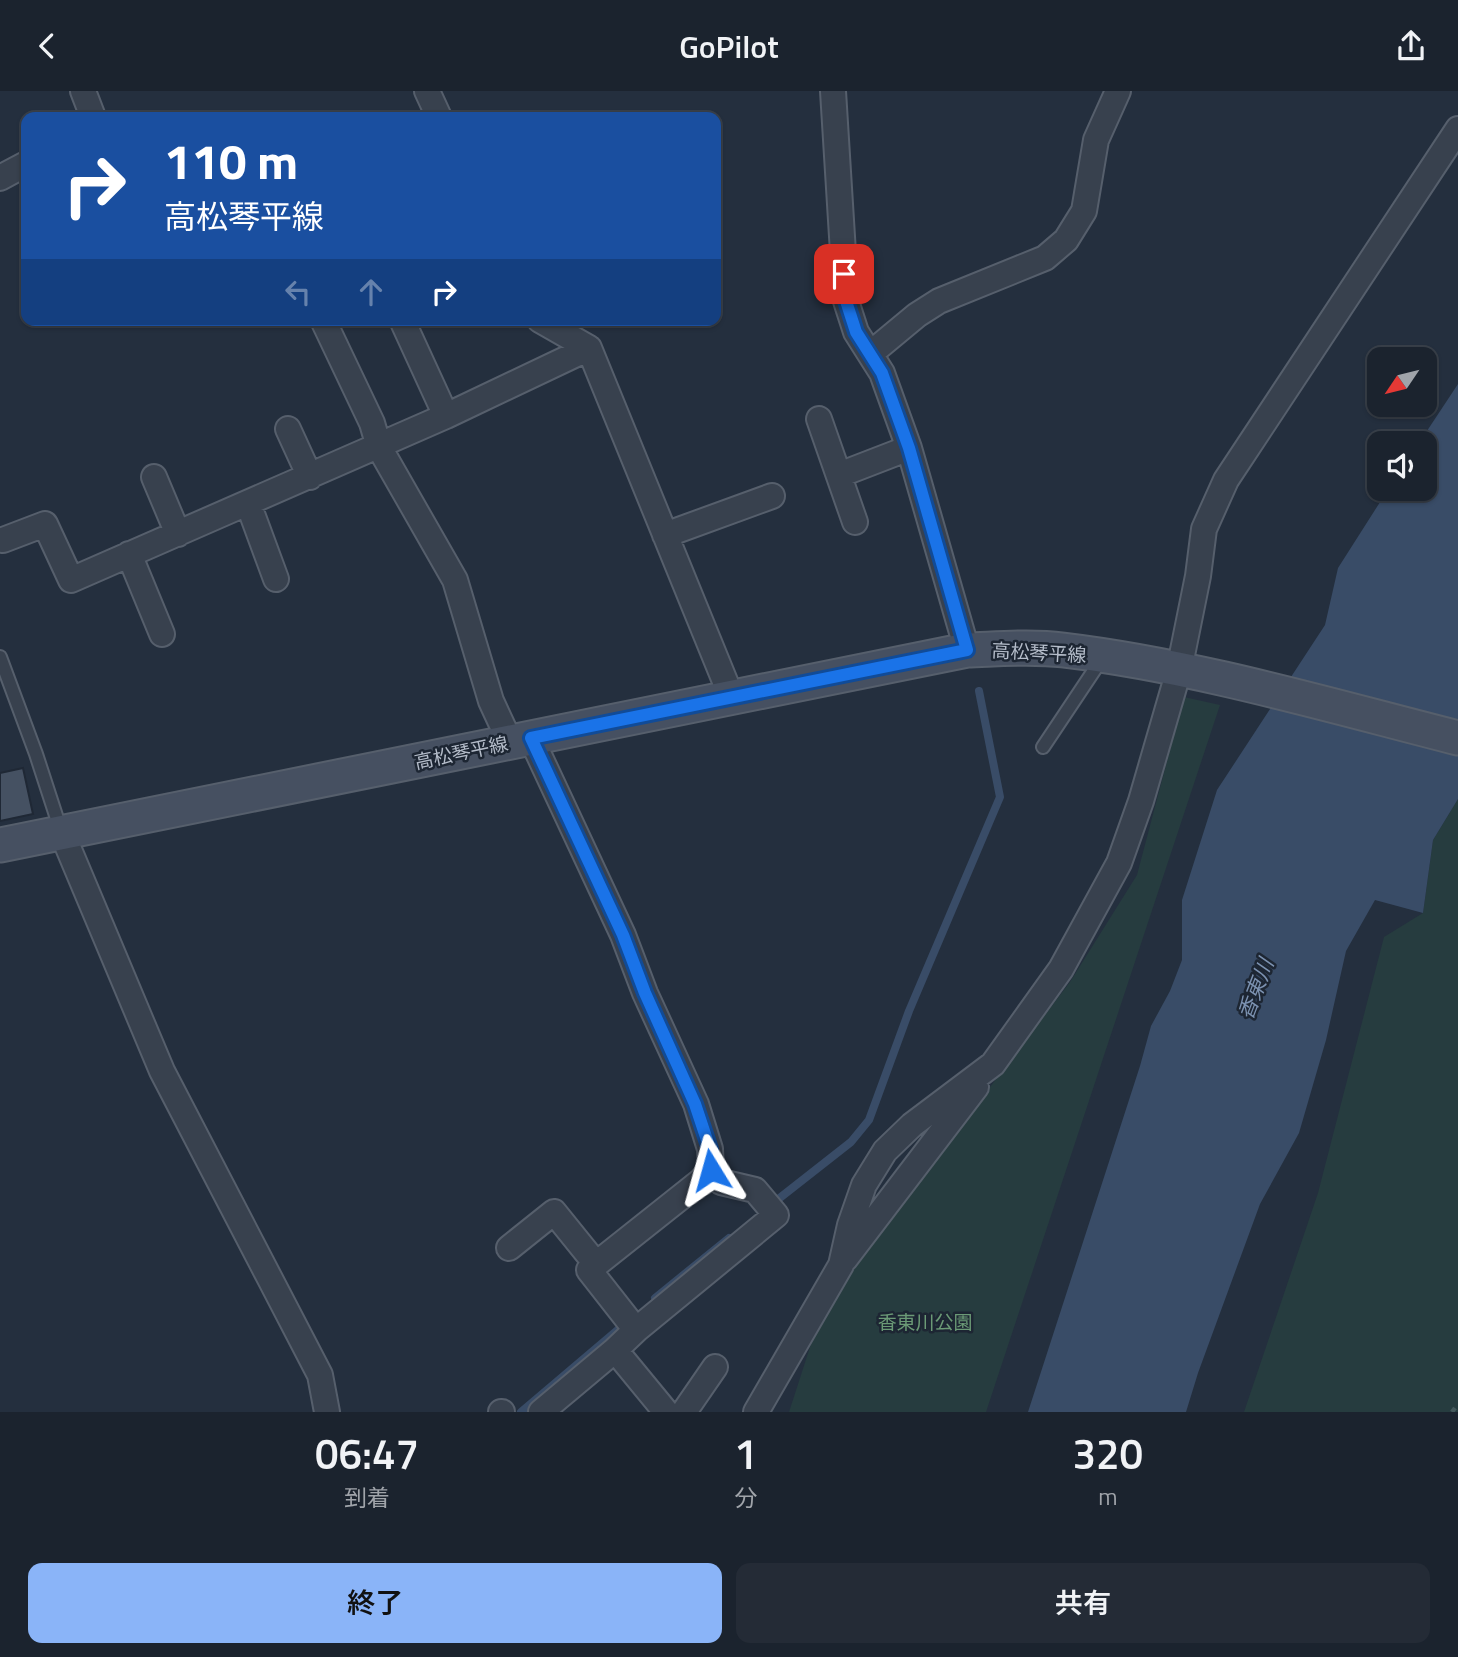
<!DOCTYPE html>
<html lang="ja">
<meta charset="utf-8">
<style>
:root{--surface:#1b232e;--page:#242b36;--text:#f1f3f6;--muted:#a0a4aa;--line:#39404a;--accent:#8ab4f8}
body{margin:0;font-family:"Titillium Web","Noto Sans JP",sans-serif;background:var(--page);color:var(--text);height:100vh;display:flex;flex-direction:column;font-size:26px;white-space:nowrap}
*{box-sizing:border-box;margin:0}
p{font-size:23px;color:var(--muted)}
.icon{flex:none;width:38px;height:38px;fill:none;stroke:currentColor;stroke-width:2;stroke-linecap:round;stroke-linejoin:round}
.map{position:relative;height:1321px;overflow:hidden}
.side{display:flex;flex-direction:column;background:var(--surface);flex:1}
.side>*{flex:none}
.banner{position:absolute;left:21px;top:21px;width:700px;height:214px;border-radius:14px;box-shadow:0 2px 5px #0004,0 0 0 2px var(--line);background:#1a4fa0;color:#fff;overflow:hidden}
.needle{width:46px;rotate:235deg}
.fabs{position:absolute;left:1367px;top:256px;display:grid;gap:14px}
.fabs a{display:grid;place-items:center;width:70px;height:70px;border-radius:14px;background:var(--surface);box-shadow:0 2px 5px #0004,0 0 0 2px var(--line);font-size:35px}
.pin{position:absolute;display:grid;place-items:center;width:60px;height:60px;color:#fff;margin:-30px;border-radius:14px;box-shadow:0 4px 10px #0006}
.me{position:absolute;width:77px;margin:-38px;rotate:352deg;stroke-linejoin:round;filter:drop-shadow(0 0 5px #0008)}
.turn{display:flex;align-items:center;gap:24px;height:147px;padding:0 28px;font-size:32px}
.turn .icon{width:91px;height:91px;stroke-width:2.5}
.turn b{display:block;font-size:49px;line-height:60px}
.lanes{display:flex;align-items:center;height:66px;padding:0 28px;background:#0003;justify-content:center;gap:35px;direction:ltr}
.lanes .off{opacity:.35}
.eta{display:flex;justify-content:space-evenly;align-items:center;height:119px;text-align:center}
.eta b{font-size:42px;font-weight:600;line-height:49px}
.button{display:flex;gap:14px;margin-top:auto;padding:14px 28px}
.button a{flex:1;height:80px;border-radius:14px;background:var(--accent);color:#111;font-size:28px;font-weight:600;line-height:80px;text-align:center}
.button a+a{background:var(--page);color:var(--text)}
header{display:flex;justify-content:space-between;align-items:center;height:91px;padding:0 28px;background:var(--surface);font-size:32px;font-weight:600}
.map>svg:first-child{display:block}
.green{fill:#263c3f}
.water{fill:#394c67}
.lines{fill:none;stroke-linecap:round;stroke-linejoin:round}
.stream{stroke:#394c67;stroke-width:8}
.building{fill:#455162;stroke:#1f2835;stroke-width:2}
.service-casing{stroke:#565f6c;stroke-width:16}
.minor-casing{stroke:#565f6c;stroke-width:28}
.secondary-casing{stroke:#565f6c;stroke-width:37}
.path{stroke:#44595c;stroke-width:4.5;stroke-dasharray:5 5;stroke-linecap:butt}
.service{stroke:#38414e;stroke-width:12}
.minor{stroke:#38414e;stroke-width:24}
.secondary{stroke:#465061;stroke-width:33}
.route-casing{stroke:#114b97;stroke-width:18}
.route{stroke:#1a73e8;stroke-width:12}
.labels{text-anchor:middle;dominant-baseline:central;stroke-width:5;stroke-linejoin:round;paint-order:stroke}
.street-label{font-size:19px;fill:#b4bcc9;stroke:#1d2633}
.park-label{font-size:19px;fill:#6b9a76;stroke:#1d2633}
.water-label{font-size:21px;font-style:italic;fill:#7c92b1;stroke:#1d2633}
</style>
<header><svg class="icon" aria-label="back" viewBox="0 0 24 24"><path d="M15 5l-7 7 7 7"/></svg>GoPilot<svg class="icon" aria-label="share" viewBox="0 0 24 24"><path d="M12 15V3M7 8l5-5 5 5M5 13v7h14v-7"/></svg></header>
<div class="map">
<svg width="1458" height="1321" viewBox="0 0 1458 1321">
<rect width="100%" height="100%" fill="#242f3e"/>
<path class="green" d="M1184 606 1220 614 986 1321H789L811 1253 859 1168 1070 891 1137 784Z
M1458 708V1321H1244L1318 1102 1384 846 1423 822 1433 749Z"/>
<path class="water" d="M1458 293V708L1433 749 1423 822 1375 809 1346 860 1326 949 1299 1042 1260 1113 1198 1282 1186 1321H1028L1140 975 1151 935 1170 900 1182 869V809L1217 699 1325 534 1338 477 1389 397H1424V352H1419Z"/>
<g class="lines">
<path class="stream" d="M772 1113 851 1051 869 1029 909 920 1000 706 979 600
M655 1207 729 1147
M521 1321 627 1231"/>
</g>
<path class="building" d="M23 677 33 723 0 730V682Z"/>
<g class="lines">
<defs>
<path id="service" d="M0 566 36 663 61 740
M1043 656 1101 569"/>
<path id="minor" d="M83 0 93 26
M427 0 439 26
M833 0 846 210 856 241 882 282 909 357 967 559
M0 87 26 73
M323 229 372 332 379 356 455 489 491 610 510 651
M402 229 446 325 589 257
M540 229 589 257 731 605
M870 263 917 224 939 210 1045 167 1066 149 1084 120 1096 49 1118 0
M819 328 855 431
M288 338 310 386
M839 384 909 357
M154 386 178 443
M248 412 276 488
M665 444 772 405
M3 449 45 433 71 489 446 325
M129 463 162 543
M531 647 623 844 645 902 696 1013 710 1058 711 1079 701 1090 589 1179 636 1239 615 1259 666 1321
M62 742 162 980 320 1284 327 1321
M509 1157 554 1121 596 1173
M845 1168 976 996
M636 1239 776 1124 755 1099 721 1091 711 1079
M501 1321H502
M541 1321 615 1259
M684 1321 715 1276
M756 1321 841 1174 850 1134 864 1094 885 1060 912 1034 993 973 1061 878 1119 772 1141 710 1179 579 1198 485 1204 438 1226 389 1458 38"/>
<path id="secondary" d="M0 754 967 559C998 558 1031 555 1063 559 1196 575 1328 614 1458 647"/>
</defs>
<use href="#service" class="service-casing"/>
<use href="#minor" class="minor-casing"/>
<use href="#secondary" class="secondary-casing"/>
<path class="path" d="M1452 1321 1458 1313"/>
<use href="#service" class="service"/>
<use href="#minor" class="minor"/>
<use href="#secondary" class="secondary"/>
</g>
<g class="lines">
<defs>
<path id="route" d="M711 1079 710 1058 695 1013 645 902 623 844 531 647 967 559 909 357 882 282 856 241 846 210 844 183"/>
</defs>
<use href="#route" class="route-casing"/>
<use href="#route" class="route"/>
</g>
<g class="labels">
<g class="street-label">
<text transform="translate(1039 561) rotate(3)">高松琴平線</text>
<text transform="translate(461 661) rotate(-12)">高松琴平線</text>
</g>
<g class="park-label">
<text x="925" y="1230">香東川公園</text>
</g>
<g class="water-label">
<text transform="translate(1255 898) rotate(-69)">香東川</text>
</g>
</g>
</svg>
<div class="fabs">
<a><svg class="needle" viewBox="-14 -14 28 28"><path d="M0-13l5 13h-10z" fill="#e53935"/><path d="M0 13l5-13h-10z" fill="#a0a4aa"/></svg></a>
<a><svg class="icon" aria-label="sound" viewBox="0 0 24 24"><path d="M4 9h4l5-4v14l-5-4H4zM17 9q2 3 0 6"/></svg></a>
</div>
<div class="pin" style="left:844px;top:183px;background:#d93025"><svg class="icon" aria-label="arrive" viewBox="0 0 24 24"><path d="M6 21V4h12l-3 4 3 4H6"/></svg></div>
<svg class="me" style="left:711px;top:1079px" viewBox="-20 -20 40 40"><path d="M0-17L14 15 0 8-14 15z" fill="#1a73e8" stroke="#fff" stroke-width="4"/></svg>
<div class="banner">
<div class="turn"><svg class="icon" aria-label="right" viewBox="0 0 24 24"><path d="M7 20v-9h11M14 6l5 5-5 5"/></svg><div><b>110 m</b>高松琴平線</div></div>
<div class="lanes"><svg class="icon off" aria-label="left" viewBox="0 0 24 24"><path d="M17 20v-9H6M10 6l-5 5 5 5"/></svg><svg class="icon off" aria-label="ahead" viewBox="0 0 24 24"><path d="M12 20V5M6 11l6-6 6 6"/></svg><svg class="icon" aria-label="right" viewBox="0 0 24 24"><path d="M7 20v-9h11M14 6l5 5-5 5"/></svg></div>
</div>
</div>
<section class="side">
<div class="eta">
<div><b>06:47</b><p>到着</p></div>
<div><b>1</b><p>分</p></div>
<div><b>320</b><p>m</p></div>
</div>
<div class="button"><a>終了</a><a>共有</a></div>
</section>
